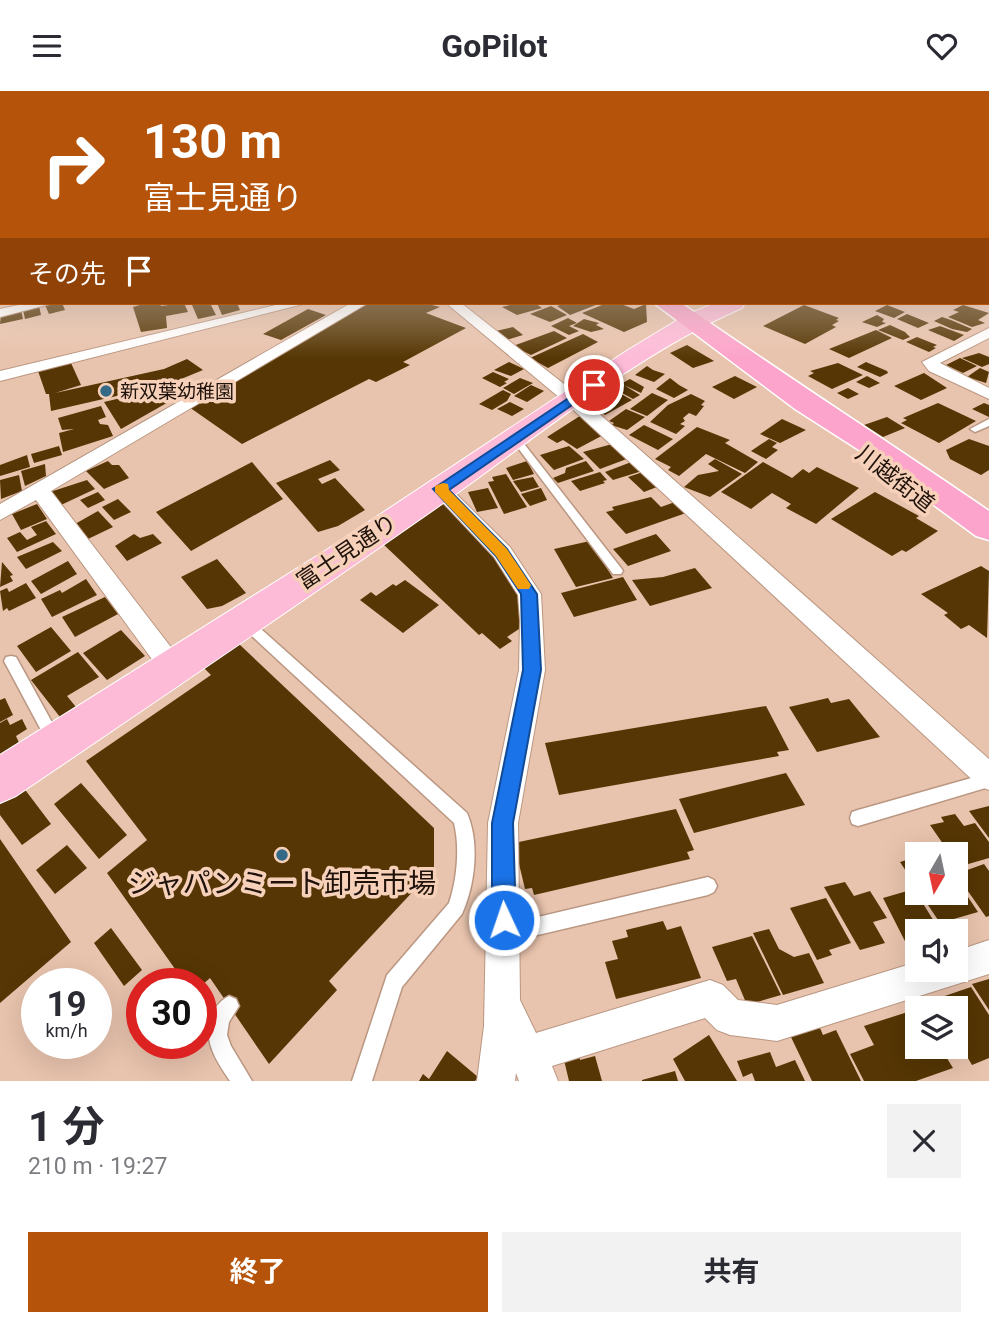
<!DOCTYPE html>
<html lang="ja">
<meta charset="utf-8">
<style>
:root{--surface:#fff;--page:#f2f2f3;--text:#2b2b33;--muted:#7c7c81;--accent:#b45309}
body{margin:0;font-family:Roboto,"Noto Sans JP",sans-serif;background:var(--page);color:var(--text);height:100vh;display:flex;flex-direction:column;font-size:26px;white-space:nowrap}
*{box-sizing:border-box;margin:0}
p{font-size:23px;color:var(--muted)}
.icon{flex:none;width:38px;height:38px;fill:none;stroke:currentColor;stroke-width:2;stroke-linecap:round;stroke-linejoin:round}
.map{position:relative;height:990px;overflow:hidden}
.side{display:flex;flex-direction:column;background:var(--surface);flex:1}
.side>*{flex:none}
.hud{position:absolute;left:0px;top:0px;width:990px;height:214px;box-shadow:0 7px 28px #0002;background:#b45309;color:#fff;overflow:hidden}
.needle{width:46px;rotate:189deg}
.fabs{position:absolute;left:905px;top:751px;display:grid;gap:14px}
.fabs a{display:grid;place-items:center;width:63px;height:63px;border-radius:0px;background:var(--surface);box-shadow:0 7px 28px #0002;font-size:35px}
.speed{position:absolute;left:21px;top:877px;display:flex;gap:14px;font-size:35px;font-weight:700;text-align:center}
.speed>*{display:grid;place-content:center;width:91px;height:91px;border-radius:50%;background:var(--surface);box-shadow:0 7px 28px #0002;line-height:1}
.speed small{font-size:18px;font-weight:400}
.speed .limit{border:10px solid #d22;background:#fff;color:#111}
.pin{position:absolute;display:grid;place-items:center;width:60px;height:60px;color:#fff;margin:-30px;border:4px solid #fff;border-radius:50%;box-shadow:0 2px 7px #0007}
.me{position:absolute;width:77px;margin:-38px;rotate:357deg;stroke-linejoin:round;filter:drop-shadow(0 0 5px #0008)}
.turn{display:flex;align-items:center;gap:24px;height:147px;padding:0 28px;font-size:32px}
.turn .icon{width:91px;height:91px;stroke-width:2.5}
.turn b{display:block;font-size:49px;line-height:60px}
.then{display:flex;align-items:center;height:66px;padding:0 28px;background:#0003;gap:14px;font-size:26px}
.round{display:grid;place-items:center;flex:none;width:74px;height:74px;border-radius:0px;background:var(--page)}
.head{display:flex;align-items:center;justify-content:space-between;height:119px;padding:0 28px}
h1{font-size:42px;font-weight:700;line-height:52px}
.cta{display:flex;gap:14px;margin-top:auto;padding:14px 28px}
.cta a{flex:1;height:80px;border-radius:0px;background:var(--accent);color:#fff;font-size:28px;font-weight:700;line-height:80px;text-align:center}
.cta a+a{background:var(--page);color:var(--text)}
header{display:flex;justify-content:space-between;align-items:center;height:91px;padding:0 28px;background:var(--surface);font-size:32px;font-weight:700}
.map>svg:first-child{display:block}
.building{fill:#553604}
.lines{fill:none;stroke-linecap:round;stroke-linejoin:round}
.service-casing{stroke:#ba9782;stroke-width:3}
.minor-casing{stroke:#ba9782;stroke-width:2}
.primary-casing{stroke:#fff;stroke-width:2}
.trunk-casing{stroke:#fff;stroke-width:3}
.service{fill:#fff;fill-rule:evenodd}
.minor{fill:#fff;fill-rule:evenodd}
.primary{fill:#fdbbd8;fill-rule:evenodd}
.trunk{fill:#fca4cb;fill-rule:evenodd}
.route{fill:#1a73e8;stroke:#114b97;stroke-width:2}
.slow{fill:#f59e0b}
.poi-dot{fill:#346a86;stroke:#f6d0b9;stroke-width:2.5}
.labels{text-anchor:middle;dominant-baseline:central;stroke-width:7;stroke-linejoin:round;paint-order:stroke}
.far-poi-label{font-size:19px;fill:#1f120a;stroke:#f6d0b9;text-anchor:start}
.street-label{font-size:23px;fill:#1f120a;stroke:#f6d0b9}
.near-poi-label{font-size:28px;fill:#1f120a;stroke:#f6d0b9}
</style>
<header><svg class="icon" aria-label="menu" viewBox="0 0 24 24"><path d="M4 6h16M4 12h16M4 18h16"/></svg>GoPilot<svg class="icon" aria-label="heart" viewBox="0 0 24 24"><path d="M12 20l-8-8c-3-5 5-10 8-4 3-6 11-1 8 4z"/></svg></header>
<div class="map">
<svg width="989" height="990" viewBox="0 0 989 990">
<rect width="100%" height="100%" fill="#e8c3ad"/>
<path class="building" d="M62 212 65 219 49 223 45 214Z
M147 212H160L161 215 184 212 188 221 166 225 167 237 141 241 133 216Z
M187 212H210L216 224 198 228 192 214Z
M217 212H237L240 219 222 224Z
M368 212H424L440 216 426 222 466 237 403 271 410 274 376 291 369 288 242 353 189 316Z
M519 212H535L542 217 517 224 502 216Z
M567 212H601L570 224 557 215Z
M607 212H618L634 218 646 213 647 231 624 241 582 222Z
M804 214 839 227 836 229 839 230 832 234 836 236 805 253 763 235Z
M887 214 905 221 894 227 875 220Z
M963 214 989 222 978 229 985 232 972 236 948 226 959 221 953 219Z
M39 215 41 224 25 228 23 219Z
M551 215 567 224 550 231 530 223Z
M308 218 326 224 281 249 263 243Z
M21 219 23 228 0 233 1 223Z
M907 223 929 232 918 237 897 228Z
M877 224 884 228 882 231 886 232 877 236 862 231Z
M942 226 951 229 972 238 967 241 952 238 934 230Z
M568 227 577 232 569 235 579 240 569 244 551 235Z
M584 228 599 232 596 234 604 238 591 241 573 235Z
M890 234 905 241 910 246 903 249 878 239Z
M940 235 964 244 954 250 928 239Z
M513 236 523 244 506 249 496 240Z
M876 239 892 247 849 267 829 258Z
M554 240 567 247 531 264 513 255Z
M583 243 598 251 548 277 530 267Z
M917 246 937 254 933 256 936 257 929 261 906 251Z
M687 254 714 270 693 277 670 262Z
M979 262 989 266V273L982 276 962 267Z
M960 267 977 275 963 282 946 274Z
M187 268 203 279 169 293 51 320 49 303H46L38 280 71 272 81 294 55 302 164 278Z
M509 271 524 278 511 285 494 279Z
M866 271 887 280 888 282 880 286 857 276Z
M838 272 863 284 832 298 808 285 814 282 810 280Z
M647 275 653 279 665 283 654 291 635 284Z
M980 277 989 281 986 292 967 286Z
M493 281 509 288 504 291 507 292 500 296 482 287Z
M924 282 947 297 921 309 894 295Z
M735 285 757 296 734 308 712 296Z
M867 285 880 292 869 297 856 291Z
M520 287 533 292 514 303 503 297Z
M670 287 679 294 688 299 674 307 656 298Z
M630 288 644 296 641 302 624 294 640 304 633 308 613 297Z
M531 294 544 300 527 311 514 305Z
M848 297 859 303 848 308 837 302Z
M612 298 632 309 605 324 590 313Z
M155 299 172 309 121 338 104 311Z
M503 299 511 303 507 310 492 319 479 313Z
M652 302 668 309 647 325 630 318Z
M691 303 705 310 701 314 704 315 696 325 689 322 683 327 685 330 680 333 685 335 676 343 650 331 668 314Z
M510 311 524 318 512 325 497 318Z
M938 312 976 330 939 352 901 332 907 329 903 327Z
M984 312 989 314V326L972 318Z
M101 315 106 326 98 329 100 333 108 334 113 345 63 361 59 342 74 338 62 339 58 327Z
M626 318 645 326 627 339 611 334 614 332 609 330Z
M583 323 607 342 577 358 563 349 557 352 547 346Z
M887 326 905 337 883 346 864 334Z
M782 328 806 339 780 352 760 343Z
M644 334 673 348 658 359 629 344Z
M697 336 730 349 725 352 758 371 745 382 706 363 679 385 668 379 671 376 655 368Z
M769 348 777 352 772 356 778 359 766 368 751 360Z
M969 348 989 355V379L981 384 950 368 946 359Z
M616 352 632 366 600 378 583 361Z
M59 355 62 364 34 372 31 363Z
M569 355 584 368 554 379 540 364Z
M27 364 30 376 0 385V374Z
M715 368 742 383 710 406 684 396 698 384 719 380 708 373Z
M330 369 340 379 318 388 322 393 335 387 365 419 338 435 318 441 276 392Z
M108 370 112 374H119L129 387 104 398 86 380Z
M527 370 534 383 513 389 506 377Z
M586 370 594 380 558 392 553 387 565 382 566 377Z
M634 370 642 380 613 389 605 381Z
M252 371 283 408 191 460 156 421Z
M763 371 792 387 803 378 809 382 817 376 859 397 816 433 786 417 791 413 772 402 751 418 721 401Z
M45 373 46 385 25 395 21 380Z
M646 380 662 394 644 401 628 386Z
M600 381 607 389 603 390 605 392 580 400 571 390Z
M506 383 527 416 504 423 488 391 494 390 492 386Z
M19 384 22 400 1 408 0 389Z
M533 386 539 396 521 401 513 390Z
M87 389 95 398 61 414 50 401Z
M488 397 498 417 477 421 468 401Z
M541 397 547 409 530 415 521 403Z
M98 401 105 409 88 417 80 409Z
M875 401 919 425 916 427 938 440 906 461 902 459 892 465 831 428Z
M651 406 661 416 675 411 686 422 626 443 606 421 614 419 612 416Z
M118 408 131 421 114 429 102 416Z
M444 412 497 464 518 505 522 536 507 546 512 550 500 558 482 542 479 544 383 453Z
M37 413 47 428 21 439 12 423Z
M98 420 113 436 88 448 75 433Z
M46 430 56 443 17 461 7 447 20 441 27 449 37 444 31 436Z
M134 443 140 447 153 443 162 452 127 470 115 455Z
M656 443 671 460 628 475 613 458Z
M590 450 613 487 576 496 554 458Z
M53 451 62 460 26 478 17 466Z
M217 468 246 502 222 515 207 518 181 486Z
M68 470 77 483 41 503 31 490Z
M2 471 13 484 10 485 13 490 0 496Z
M981 475 989 480 987 547 969 534 961 538 944 524 948 522 921 503Z
M695 477 712 497 650 515 632 489 663 486Z
M623 486 637 509 574 526 561 502Z
M86 488 97 504 52 526 41 508 60 499 62 502Z
M405 489 439 514 403 542 360 509 371 501 376 505 393 493 396 495Z
M26 492 36 507 9 520 7 517 3 520 0 500 7 497 9 501Z
M105 506 118 523 75 546 62 526Z
M51 536 71 560 36 581 17 555Z
M121 539 145 565 107 589 83 562Z
M239 553 434 737V778L329 890 337 899 269 973 210 887 201 895V892H185L107 782 147 749 86 670 211 584 203 576Z
M78 561 99 586 67 605 76 616 60 626 31 589Z
M5 607 13 624 0 631V609Z
M828 607 831 612 849 608 880 646 817 661 789 616Z
M766 615 789 659 777 661 779 665 559 704 545 652Z
M7 628 10 634 22 628 27 638 16 645 20 654 0 664V632Z
M786 682 805 714 694 742 679 708Z
M81 692 127 744 99 768 54 713Z
M23 696 51 733 22 754 0 724V713Z
M989 715V747L969 720Z
M676 718 694 759 687 761 690 768 534 804 532 797 525 798 514 752Z
M955 723 964 735 975 732 989 751V767L958 776 956 763H950L930 734 944 731 941 726Z
M0 748 71 851 0 912Z
M67 754 87 777 55 803 36 779Z
M917 766V797L900 771Z
M984 773 989 780V825L986 826 956 783Z
M956 788 978 821 940 832 920 802H956Z
M845 791 854 805 870 800 887 827 873 831 885 852 860 859 824 796Z
M914 798 940 840H917V860L911 862 883 807Z
M826 807 851 852 829 859 832 864 817 869 790 817Z
M663 830 667 839 681 835 701 887 616 908 605 871 618 868 612 850 628 846 626 839Z
M111 837 142 879 124 895 94 852Z
M769 838 779 858 794 866 809 862 824 892 783 904 753 842Z
M752 845 781 904 747 914 736 888 727 890 712 856Z
M989 888V919L972 893Z
M971 896 989 924V967L972 974 956 947V917H938L933 909Z
M917 918V956H940L953 977 916 990H864L850 963 874 954 864 935Z
M820 937 823 944 836 939 861 990H812L791 946Z
M709 944 737 990H685L673 968Z
M447 960 478 986 475 990H419L423 983 429 988Z
M770 961 776 976 795 969 805 990H755L752 982 743 986 737 970Z
M579 964 580 969 595 965 602 990H569L564 969Z
M675 980 678 990H642V989Z"/>
<g class="lines">
<defs>
<path id="service" d="M989 328V335L975 341 970 338Z
M515 344 518 345 621 477 623 480 621 483H613L512 349V345Z
M246 527 251 529 467 722C480 752 475 794 462 823L402 896 372 990H352L387 884 449 812C457 788 460 757 454 732L241 535 240 532 241 529Z
M11 565 16 566 59 644 61 649 59 654 54 656 49 654 4 570 6 566Z
M989 682V696L858 735 852 733 850 727 852 721 858 719Z
M708 786 714 789 717 795 714 801 708 804 504 852 498 849 495 843 498 837 504 834Z
M229 905 236 908 239 915 229 931 227 944 231 955 252 990H230C215 968 201 947 213 921 217 914 221 909 229 905Z"/>
<path id="minor" d="M2 147V156L0 157V148Z
M0 191H2V199H0Z
M28 212H54L0 226V218Z
M284 212H307L0 290V280Z
M351 212H368L51 400 180 568 184 575 180 582 171 585 162 582 36 409 0 429V413Z
M446 212H461L578 304 989 668V699L979 695 566 312Z
M989 237V247L940 272 989 297V308L929 280 922 271Z
M440 392 447 394 510 456 541 503 545 579 518 732 520 909 536 942 710 889 723 894 738 909 777 914 917 871V878H956V860L989 849V883L777 950 730 944 717 939 705 927 552 975 558 990H519L516 982 515 990H477L484 935 488 732 519 579 520 530 518 504 494 466 430 398Z"/>
<path id="primary" d="M715 212H745L742 217C638 262 542 342 449 408 306 508 161 607 16 705L0 712V664L328 458 628 259 684 225Z"/>
<path id="trunk" d="M654 212H681C783 283 887 350 989 420V449L976 445 859 359 795 318Z"/>
</defs>
<use href="#service" class="service-casing"/>
<use href="#minor" class="minor-casing"/>
<use href="#primary" class="primary-casing"/>
<use href="#trunk" class="trunk-casing"/>
<use href="#service" class="service"/>
<use href="#minor" class="minor"/>
<use href="#primary" class="primary"/>
<use href="#trunk" class="trunk"/>
</g>
<linearGradient id="sky" x2="0" y2="1"><stop stop-color="#71b0de"/><stop offset="0.48" stop-color="#f5e4da"/><stop offset="1" stop-color="#f5e4da" stop-opacity="0"/></linearGradient>
<rect width="989" height="267" fill="url(#sky)"/>
<path class="route" d="M594 290 599 294 598 296 449 399 507 458 537 503 541 579 513 732 516 829 512 837 504 841 496 837 492 829V732L523 579 521 503 496 465 433 398Z"/>
<path class="slow" d="M443 392 448 393 449 399 507 458 531 494 529 498H518L496 465 435 401V395Z"/>
<g class="poi-dot">
<circle cx="106" cy="300" r="7"/>
<circle cx="282" cy="764" r="7"/>
</g>
<g class="labels">
<g class="far-poi-label">
<text x="120" y="300">新双葉幼稚園</text>
</g>
<g class="street-label">
<text transform="translate(895 388) rotate(38)">川越街道</text>
<text transform="translate(347 461) rotate(-34)">富士見通り</text>
</g>
<g class="near-poi-label">
<text x="282" y="792">ジャパンミート卸売市場</text>
</g>
</g>
</svg>
<div class="fabs">
<a><svg class="needle" viewBox="-14 -14 28 28"><path d="M0-13l5 13h-10z" fill="#e53935"/><path d="M0 13l5-13h-10z" fill="#7c7c81"/></svg></a>
<a><svg class="icon" aria-label="sound" viewBox="0 0 24 24"><path d="M4 9h4l5-4v14l-5-4H4zM17 9q2 3 0 6"/></svg></a>
<a><svg class="icon" aria-label="layers" viewBox="0 0 24 24"><path d="M12 4l9 5-9 5-9-5zM3 14l9 5 9-5"/></svg></a>
</div>
<div class="speed"><div>19<small>km/h</small></div><div class="limit">30</div></div>
<div class="pin" style="left:594px;top:294px;background:#d93025"><svg class="icon" aria-label="arrive" viewBox="0 0 24 24"><path d="M6 21V4h12l-3 4 3 4H6"/></svg></div>
<svg class="me" style="left:504px;top:829px" viewBox="-20 -20 40 40"><circle r="17" fill="#1a73e8" stroke="#fff" stroke-width="3"/><path d="M0-11L8 9 0 5-8 9z" fill="#fff"/></svg>
<div class="hud">
<div class="turn"><svg class="icon" aria-label="right" viewBox="0 0 24 24"><path d="M7 20v-9h11M14 6l5 5-5 5"/></svg><div><b>130 m</b>富士見通り</div></div>
<div class="then">その先<svg class="icon" aria-label="arrive" viewBox="0 0 24 24"><path d="M6 21V4h12l-3 4 3 4H6"/></svg></div>
</div>
</div>
<section class="side">
<div class="head"><div><h1>1 分</h1><p>210 m · 19:27</p></div><a class="round"><svg class="icon" aria-label="close" viewBox="0 0 24 24"><path d="M6 6l12 12M18 6L6 18"/></svg></a></div>
<div class="cta"><a>終了</a><a>共有</a></div>
</section>
